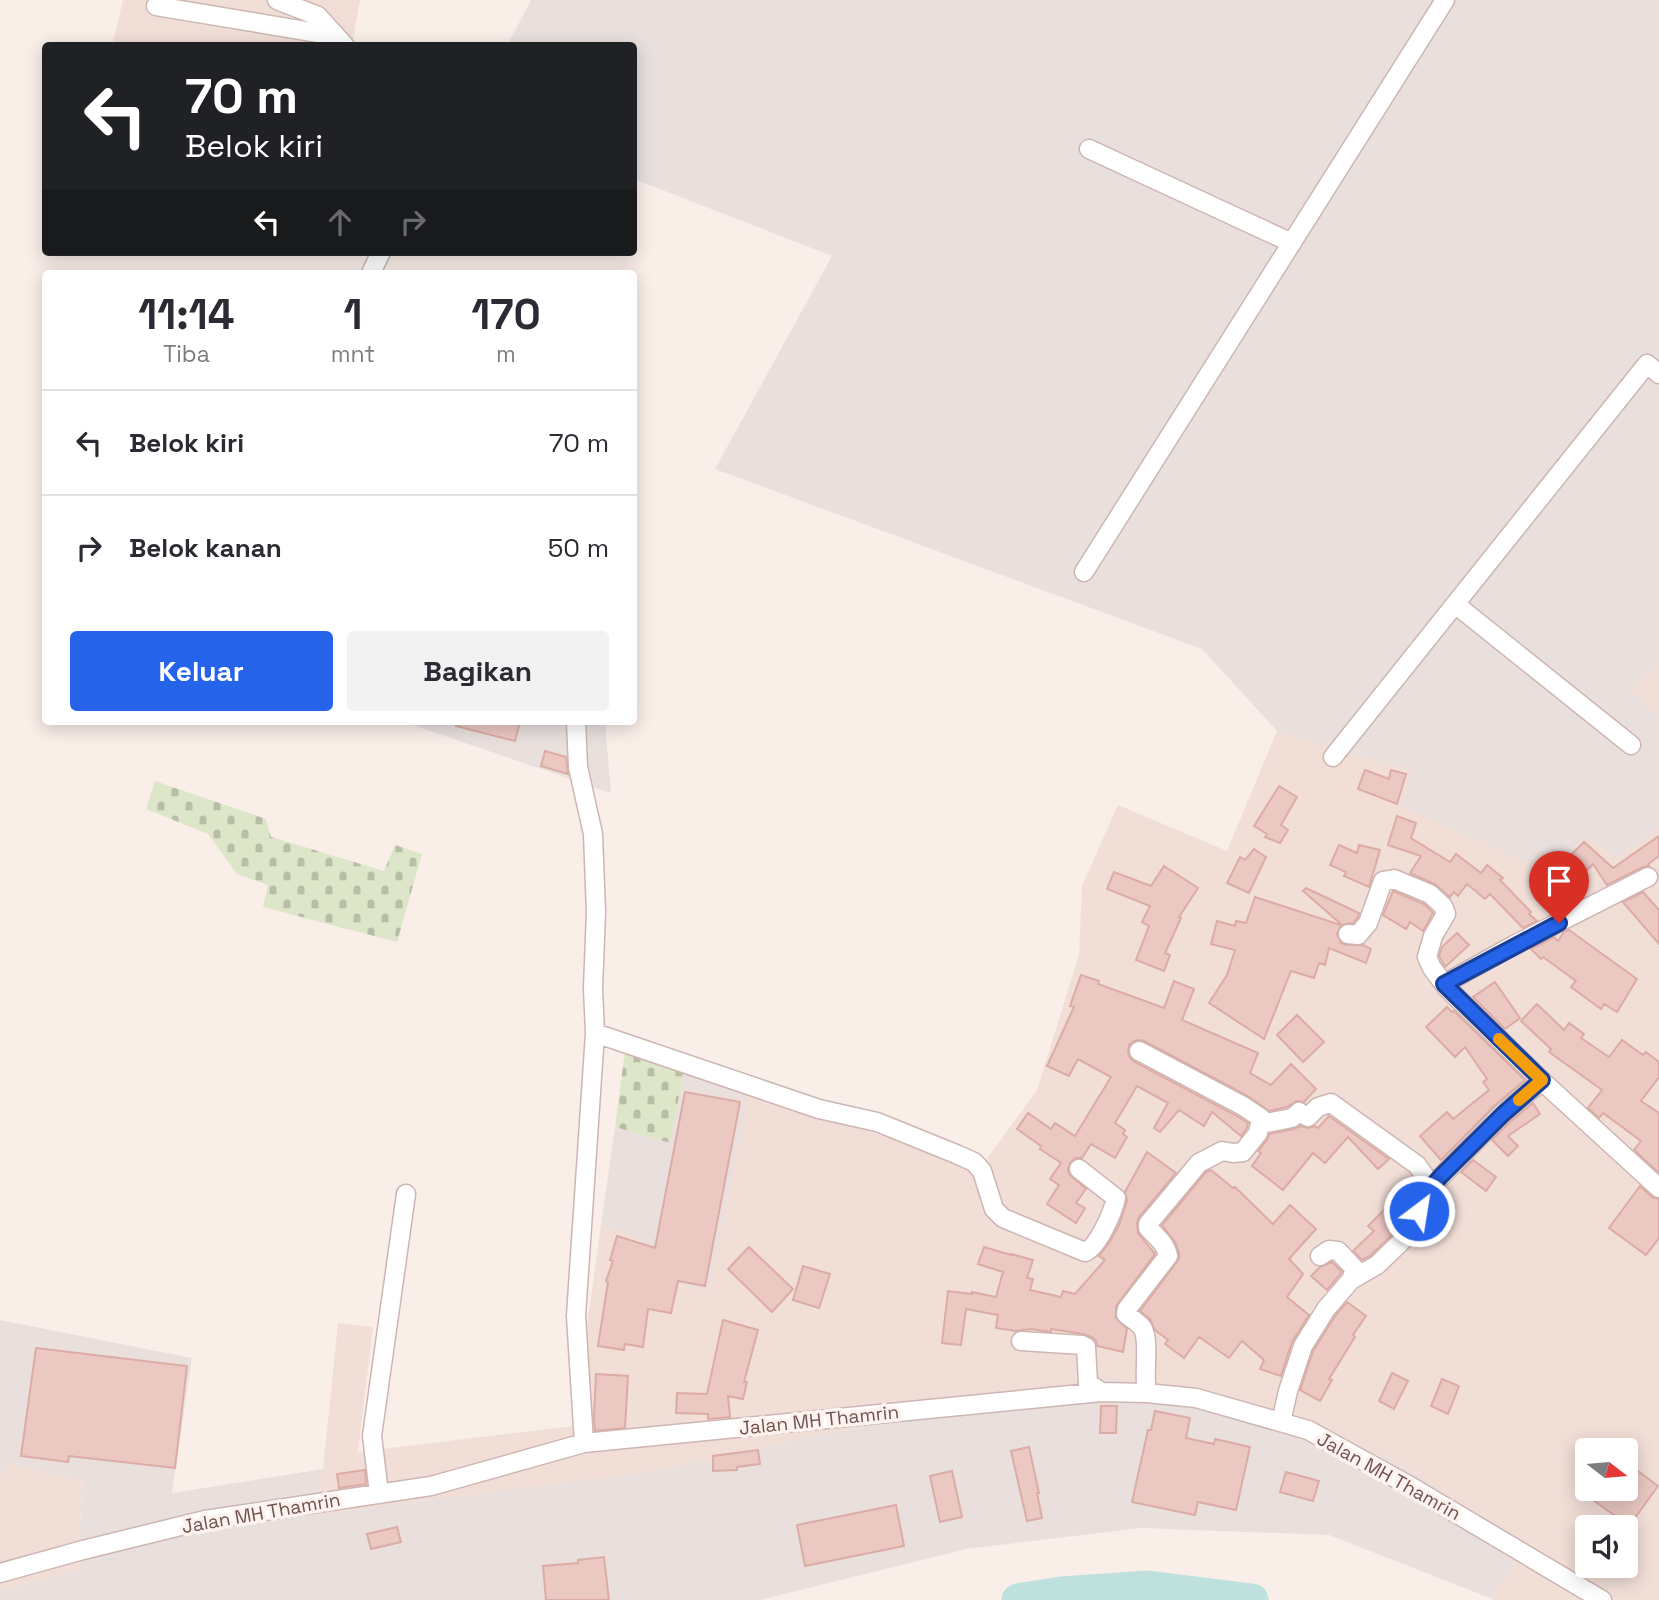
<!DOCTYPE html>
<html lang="id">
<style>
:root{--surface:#fff;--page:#f2f2f3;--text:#2b2b33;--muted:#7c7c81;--line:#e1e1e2;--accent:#2563eb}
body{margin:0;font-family:"Space Grotesk",sans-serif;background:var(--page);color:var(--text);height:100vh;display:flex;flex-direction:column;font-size:26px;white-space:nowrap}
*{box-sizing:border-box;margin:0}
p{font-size:23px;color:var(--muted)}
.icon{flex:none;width:38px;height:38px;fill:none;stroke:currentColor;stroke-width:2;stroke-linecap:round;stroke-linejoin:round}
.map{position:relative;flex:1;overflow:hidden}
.drawer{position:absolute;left:42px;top:270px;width:595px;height:455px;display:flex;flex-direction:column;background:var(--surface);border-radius:7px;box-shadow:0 4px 18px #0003}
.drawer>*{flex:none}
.banner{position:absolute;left:42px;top:42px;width:595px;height:214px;border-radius:7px;box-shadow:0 4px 18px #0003;background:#202124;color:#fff;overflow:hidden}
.needle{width:46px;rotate:106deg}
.buttons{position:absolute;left:1575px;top:1438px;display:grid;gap:14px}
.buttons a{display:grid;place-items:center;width:63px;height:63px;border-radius:7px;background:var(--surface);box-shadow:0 4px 18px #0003;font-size:35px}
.pin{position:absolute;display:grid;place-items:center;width:60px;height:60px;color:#fff;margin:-72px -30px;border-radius:50% 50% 50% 0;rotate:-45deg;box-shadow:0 0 7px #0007}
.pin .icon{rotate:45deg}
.me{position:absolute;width:77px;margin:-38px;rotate:31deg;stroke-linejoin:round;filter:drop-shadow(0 0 5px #0008)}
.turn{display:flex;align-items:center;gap:24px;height:147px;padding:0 28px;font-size:32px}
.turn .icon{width:91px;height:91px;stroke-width:2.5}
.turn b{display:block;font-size:49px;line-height:60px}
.lanes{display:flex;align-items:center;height:66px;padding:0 28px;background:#0003;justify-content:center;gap:35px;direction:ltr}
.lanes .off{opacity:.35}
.eta{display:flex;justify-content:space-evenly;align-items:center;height:119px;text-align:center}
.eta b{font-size:42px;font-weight:700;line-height:49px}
.cta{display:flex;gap:14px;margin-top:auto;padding:14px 28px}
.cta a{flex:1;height:80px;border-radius:7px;background:var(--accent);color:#fff;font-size:28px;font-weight:700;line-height:80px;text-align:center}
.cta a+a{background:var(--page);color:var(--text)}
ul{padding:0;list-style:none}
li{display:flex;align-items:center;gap:21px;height:105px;padding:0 28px;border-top:2px solid var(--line)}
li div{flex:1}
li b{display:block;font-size:26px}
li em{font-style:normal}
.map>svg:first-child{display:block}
.residential{fill:#f1ded7;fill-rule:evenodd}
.industrial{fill:#e9e0de}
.cemetery{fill:url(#cemetery-stones)}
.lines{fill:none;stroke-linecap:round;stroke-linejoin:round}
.river{stroke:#bfe1dd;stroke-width:33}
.building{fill:#ecc8c3;stroke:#ddaba5;stroke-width:2}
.minor-casing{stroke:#cdb6b2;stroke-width:21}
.minor{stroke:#fff;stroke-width:18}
.route-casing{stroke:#184099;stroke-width:18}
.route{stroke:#2563eb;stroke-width:12}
.slow{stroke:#f59e0b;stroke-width:12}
.labels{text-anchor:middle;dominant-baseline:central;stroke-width:7;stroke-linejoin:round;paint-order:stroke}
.street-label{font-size:19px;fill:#71524f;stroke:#fdf3ee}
</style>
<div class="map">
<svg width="1659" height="1600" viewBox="0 0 1659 1600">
<defs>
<pattern id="cemetery-stones" width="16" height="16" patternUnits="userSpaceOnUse" patternTransform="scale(1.75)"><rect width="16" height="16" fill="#dde6c8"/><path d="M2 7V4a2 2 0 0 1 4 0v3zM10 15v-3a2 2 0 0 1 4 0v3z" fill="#b8bda5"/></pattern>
</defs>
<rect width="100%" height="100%" fill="#faeee8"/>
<path class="residential" d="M123 0H360L352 45 112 46Z
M1659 663V719L1630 688Z
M1277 731 1413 770 1585 836 1620 857 1659 825V1600H1493L1490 1598 1526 1544 1106 1378 849 1429 651 1472 314 1516 323 1469 338 1323 373 1327 358 1452 573 1426 601 1225 644 1237 635 1271 749 1092 980 1168 1037 1090 1079 955 1082 886 1118 805 1227 851ZM1587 1451H1626V1489H1587ZM1587 1528H1626V1566H1587Z
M9 1463 83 1481 80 1524 81 1569 0 1591V1479Z"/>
<path class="industrial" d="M531 0H1659V663L1630 688 1659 719V825L1620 857 1584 836 1556 875 1402 806 1412 770 1277 731 1202 649 715 469 832 256 634 179V46H507Z
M401 721H605L611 793Z
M684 1070 749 1092 708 1292 635 1271 643 1238 601 1225 615 1127 670 1143Z
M0 1320 192 1358 172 1493 323 1469 315 1515 651 1472 849 1429 1106 1378 1230 1396 1380 1453 1527 1544 1490 1598 1329 1535 1141 1528 966 1549 760 1600H0V1591L81 1569 80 1524 83 1481 9 1463 0 1479Z"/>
<path class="cemetery" d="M155 781 266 819 271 837 384 871 395 845 422 854 397 942 263 907 268 885 237 874 208 834 146 809Z
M625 1051 684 1070 670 1143 615 1127Z"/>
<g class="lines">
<path class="river" d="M1018 1600 1061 1593 1148 1587 1252 1600"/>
</g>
<path class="building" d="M456 721H520L515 741 456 726Z
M545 751 566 757 568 774 541 766Z
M1365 770 1389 779 1391 770 1406 774 1397 804 1358 789Z
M1279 786 1297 797 1281 825 1288 830 1280 843 1265 837 1267 834 1254 826Z
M1397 816 1416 823 1411 838 1450 862 1456 854 1481 873 1487 865 1503 878 1500 880 1531 912 1529 914 1537 921 1523 928 1490 894 1485 899 1467 884 1458 896 1454 892 1450 897 1435 884 1410 873 1421 856 1388 845Z
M1659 836V856L1648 864 1649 866 1643 867 1607 885 1593 864 1586 871 1570 856 1584 842 1613 868Z
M1339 845 1357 853 1359 845 1380 850 1369 887 1344 876 1346 872 1330 865Z
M1254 849 1266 857 1249 893 1227 883 1240 857 1245 860Z
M1164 866 1198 888 1179 917 1181 918 1165 953 1170 955 1164 971 1136 960 1149 926 1142 922 1150 906 1107 889 1114 872 1151 886Z
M1306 888 1359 913 1358 917 1353 923 1342 925 1303 891Z
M1393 891 1424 904 1433 913 1423 931 1410 922 1406 929 1383 915Z
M1643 892 1659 910V944L1623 902Z
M1255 897 1341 925 1337 934 1341 943 1347 945H1363L1371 949 1366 963 1329 948 1325 965 1319 963 1314 978 1291 971 1264 1039 1209 1003 1227 975 1235 950 1211 944 1217 921 1235 926 1236 921 1246 923Z
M1569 930 1637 979 1617 1012 1604 1004 1601 1009 1571 987 1576 981 1543 957 1541 959 1531 949 1554 937 1558 941 1564 932Z
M1457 933 1469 945 1445 967 1439 956 1442 947Z
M1081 975 1099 981 1098 984 1164 1008 1174 981 1194 989 1182 1020 1258 1053 1250 1073 1271 1085 1291 1064 1316 1089 1304 1102 1297 1101 1287 1107 1269 1111 1248 1096 1144 1041 1139 1040 1134 1041 1129 1045 1128 1051 1129 1056 1133 1061 1237 1116 1248 1123 1247 1128 1241 1136 1212 1112 1204 1126 1179 1110 1160 1132 1154 1128 1168 1103 1137 1086 1115 1123 1125 1130 1123 1134 1127 1137 1115 1158 1091 1144 1082 1158H1075L1070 1163 1068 1168 1069 1174 1086 1189 1076 1203 1085 1208 1076 1223 1047 1204 1059 1185 1050 1179 1061 1163 1040 1149 1041 1146 1017 1129 1028 1113 1051 1129 1055 1123 1075 1136 1111 1077 1078 1059 1069 1076 1047 1066 1074 1007 1070 1006Z
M1495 982 1520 1018 1505 1029 1473 997Z
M1537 1004 1564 1030 1569 1023 1584 1034 1581 1038 1609 1057 1622 1040 1643 1055 1646 1052 1659 1062V1077L1641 1101 1659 1113V1173L1634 1150 1641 1141 1603 1113 1599 1118 1588 1108 1602 1090 1549 1052 1551 1049 1521 1021Z
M1447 1007 1452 1012 1454 1011 1525 1080 1494 1106 1441 1160 1420 1136 1447 1112 1453 1119 1489 1090 1483 1082 1487 1079 1465 1047 1455 1057 1426 1027Z
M1297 1015 1324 1042 1303 1062 1277 1035Z
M685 1092 740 1102 705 1286 678 1281 671 1313 648 1309 643 1347 625 1344 624 1350 598 1346 608 1282 606 1281 613 1261 610 1260 617 1236 655 1248Z
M1533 1103 1540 1114 1508 1136 1518 1146 1508 1156 1492 1140 1510 1122Z
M1329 1116 1389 1159 1378 1169 1348 1137 1325 1163 1313 1153 1283 1190 1252 1166 1261 1153 1258 1151 1267 1140 1269 1134 1294 1129 1300 1126 1309 1128 1315 1126 1318 1128Z
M1147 1152 1176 1173 1139 1217 1137 1223 1138 1233 1155 1254 1116 1306V1318L1127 1329 1123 1352 1097 1346 1096 1341 1092 1337 1083 1334 1051 1329V1332L1031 1329 1016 1331 996 1328 998 1315 966 1309 961 1345 942 1343 948 1291 972 1294V1292L996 1297 1003 1272 978 1264 984 1247 1011 1255V1254L1033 1260 1027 1278 1033 1279 1030 1290 1061 1297 1063 1291 1075 1294 1105 1260 1099 1256 1109 1243 1119 1225 1127 1201 1125 1192Z
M1473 1160 1496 1177 1486 1191 1461 1172Z
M1211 1170 1233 1188 1235 1187 1273 1224 1290 1205 1316 1229 1289 1259 1303 1274 1287 1297 1309 1315 1292 1342 1281 1376 1260 1369 1264 1360 1242 1341 1229 1358 1199 1337 1184 1358 1165 1344 1168 1340 1155 1330 1150 1319 1140 1311 1179 1259V1253L1175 1242 1162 1225 1206 1172Z
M1640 1186 1652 1197 1659 1199V1238L1646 1255 1609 1228Z
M1385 1209 1400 1224 1397 1230 1370 1256 1362 1260 1353 1251 1374 1231 1368 1226Z
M749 1247 793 1289 772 1312 728 1269Z
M1332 1262 1342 1272 1327 1290 1311 1276 1320 1267Z
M803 1266 830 1274 819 1308 793 1300Z
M1347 1302 1366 1316 1353 1335 1355 1337 1329 1379 1332 1380 1320 1401 1300 1390 1313 1351 1335 1316Z
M723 1320 758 1330 744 1382H747L743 1399 728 1396 730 1417 708 1419V1414L676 1413 677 1393 707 1394Z
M36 1348 187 1366 175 1468 69 1456 68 1462 21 1456Z
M1392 1373 1408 1381 1394 1409 1379 1401Z
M596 1374 628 1376 625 1428 595 1431 594 1416Z
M1442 1379 1459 1386 1448 1414 1431 1406Z
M1101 1406H1117L1116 1433H1100Z
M1155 1411 1190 1418 1186 1438 1214 1444 1215 1439 1250 1447 1236 1510 1198 1502 1195 1515 1132 1502 1148 1430H1151Z
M1029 1447 1039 1493H1037L1042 1518 1027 1521 1011 1451Z
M758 1450 760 1464 737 1467V1470L713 1471V1456Z
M1626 1462 1658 1486 1629 1526 1578 1489H1626Z
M365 1470 366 1484 339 1488 337 1474Z
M952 1471 962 1517 940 1522 930 1476Z
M1286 1472 1319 1481 1313 1501 1280 1492Z
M896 1505 904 1546 805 1566 797 1525Z
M397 1527 401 1542 371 1549 367 1534Z
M604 1557 609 1600H546L543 1566 578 1563V1560Z"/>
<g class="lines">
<defs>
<path id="minor" d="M277 0 318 16 345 46
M156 6 336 36
M1089 149 1292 243
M371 273 381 252
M1084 572 1445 0
M1455 604 1631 745
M576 721 578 767 593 834 596 912 593 988 595 1033 576 1316 584 1443
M1333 757 1647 364 1659 374
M1348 934 1358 935 1368 923 1383 881 1394 879 1430 894 1443 906 1446 914 1433 936 1427 957 1432 968 1447 988 1542 1081 1659 1188
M1444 984 1514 945 1648 877
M595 1033 819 1109 877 1122 956 1154 974 1162 982 1171 994 1209 1003 1218 1085 1252C1098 1247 1113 1212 1116 1198L1079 1169
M1139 1051 1243 1106 1261 1118 1258 1133 1243 1152 1233 1153 1222 1151 1199 1163 1148 1224V1228C1156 1236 1166 1244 1168 1256L1127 1309 1126 1314C1131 1319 1140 1323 1143 1329 1150 1342 1143 1376 1147 1393
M1261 1124 1292 1118 1299 1112 1308 1117 1318 1107 1331 1103 1417 1165 1432 1186
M1351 1280 1377 1265 1406 1237 1432 1186 1502 1114 1542 1081
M1021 1341 1082 1345 1086 1347 1088 1383 1101 1392
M1281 1422 1288 1391 1303 1346 1326 1309 1351 1280 1355 1269 1338 1251 1329 1250 1320 1256
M379 1493 372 1436 406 1194
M0 1573 83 1550 205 1520 431 1486 584 1443 1101 1392 1147 1393 1196 1398 1308 1430 1410 1486 1602 1600"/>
</defs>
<use href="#minor" class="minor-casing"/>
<use href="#minor" class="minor"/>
</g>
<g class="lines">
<defs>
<path id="route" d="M1419 1211 1429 1190 1440 1177 1503 1114 1542 1080 1444 984 1559 923"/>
</defs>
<use href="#route" class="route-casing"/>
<use href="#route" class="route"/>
<path class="slow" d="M1499 1039 1542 1080 1519 1100"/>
</g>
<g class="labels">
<g class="street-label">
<text transform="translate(819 1420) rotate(-6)">Jalan MH Thamrin</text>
<text transform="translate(1389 1476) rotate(29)">Jalan MH Thamrin</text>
<text transform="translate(261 1513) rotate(-10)">Jalan MH Thamrin</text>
</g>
</g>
</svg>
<div class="buttons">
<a><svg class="needle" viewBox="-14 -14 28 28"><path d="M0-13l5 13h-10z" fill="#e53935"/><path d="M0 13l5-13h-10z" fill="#7c7c81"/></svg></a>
<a><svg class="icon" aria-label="sound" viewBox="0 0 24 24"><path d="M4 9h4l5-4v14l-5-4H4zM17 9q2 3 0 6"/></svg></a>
</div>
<div class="pin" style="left:1559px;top:923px;background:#d93025"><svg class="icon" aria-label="arrive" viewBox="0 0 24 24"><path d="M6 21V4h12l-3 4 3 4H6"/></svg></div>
<svg class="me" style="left:1419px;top:1211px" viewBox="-20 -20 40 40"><circle r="17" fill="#2563eb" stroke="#fff" stroke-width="3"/><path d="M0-11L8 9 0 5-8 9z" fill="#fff"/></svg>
<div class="banner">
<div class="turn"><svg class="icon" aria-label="left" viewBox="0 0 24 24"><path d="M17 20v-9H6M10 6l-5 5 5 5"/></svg><div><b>70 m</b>Belok kiri</div></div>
<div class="lanes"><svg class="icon" aria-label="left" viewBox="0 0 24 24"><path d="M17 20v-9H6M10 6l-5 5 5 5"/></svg><svg class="icon off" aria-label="ahead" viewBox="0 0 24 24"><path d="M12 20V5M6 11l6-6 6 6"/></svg><svg class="icon off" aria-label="right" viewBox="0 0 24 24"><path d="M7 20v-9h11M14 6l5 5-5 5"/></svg></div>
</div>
<section class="drawer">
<div class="eta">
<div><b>11:14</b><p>Tiba</p></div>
<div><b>1</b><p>mnt</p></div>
<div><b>170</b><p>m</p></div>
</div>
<ul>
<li><svg class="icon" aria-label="left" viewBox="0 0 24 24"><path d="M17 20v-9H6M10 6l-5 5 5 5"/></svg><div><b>Belok kiri</b></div><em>70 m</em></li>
<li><svg class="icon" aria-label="right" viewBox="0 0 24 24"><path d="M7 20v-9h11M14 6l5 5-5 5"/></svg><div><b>Belok kanan</b></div><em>50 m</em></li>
</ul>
<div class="cta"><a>Keluar</a><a>Bagikan</a></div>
</section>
</div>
